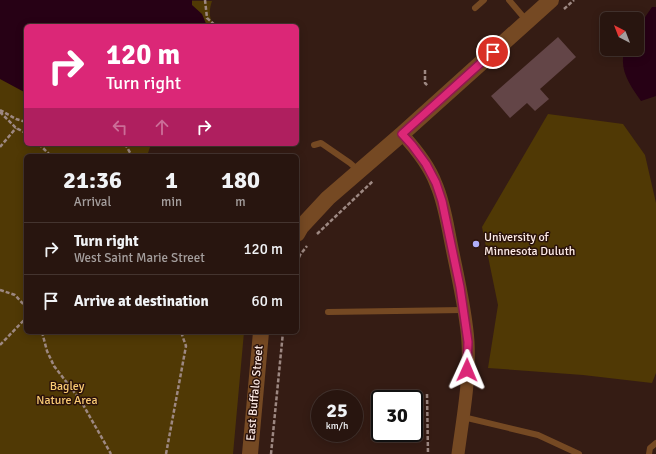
<!DOCTYPE html>
<style>
:root{--surface:#28150f;--page:#34221d;--text:#f1f3f6;--muted:#a59f9e;--line:#44342f}
body{margin:0;font-family:Signika,sans-serif;background:var(--page);color:var(--text);height:100vh;display:flex;flex-direction:column;font-size:15px;white-space:nowrap}
*{box-sizing:border-box;margin:0}
p{font-size:13px;color:var(--muted)}
.icon{flex:none;width:22px;height:22px;fill:none;stroke:currentColor;stroke-width:2;stroke-linecap:round;stroke-linejoin:round}
.map{position:relative;flex:1;overflow:hidden}
.drawer{position:absolute;left:24px;top:154px;width:275px;height:180px;display:flex;flex-direction:column;background:var(--surface);border-radius:6px;box-shadow:0 2px 10px #0003,0 0 0 1px var(--line)}
.drawer>*{flex:none}
.guide{position:absolute;left:24px;top:24px;width:275px;height:122px;border-radius:6px;box-shadow:0 2px 10px #0003,0 0 0 1px var(--line);background:#db2777;color:#fff;overflow:hidden}
.needle{width:26px;rotate:318deg}
.fabs{position:absolute;left:600px;top:12px;display:grid;gap:8px}
.fabs a{display:grid;place-items:center;width:44px;height:44px;border-radius:6px;background:var(--surface);box-shadow:0 2px 10px #0003,0 0 0 1px var(--line);font-size:20px}
.speed{position:absolute;left:311px;top:390px;display:flex;gap:8px;font-size:20px;font-weight:700;text-align:center}
.speed>*{display:grid;place-content:center;width:52px;height:52px;border-radius:50%;background:var(--surface);box-shadow:0 2px 10px #0003,0 0 0 1px var(--line);line-height:1}
.speed small{font-size:10px;font-weight:400}
.speed .limit{border:2px solid #111;border-radius:6px;background:#fff;color:#111}
.pin{position:absolute;display:grid;place-items:center;width:34px;height:34px;color:#fff;margin:-17px;border:2px solid #fff;border-radius:50%;box-shadow:0 1px 4px #0007}
.me{position:absolute;width:44px;margin:-22px;rotate:1deg;stroke-linejoin:round;filter:drop-shadow(0 0 3px #0008)}
.turn{display:flex;align-items:center;gap:14px;height:84px;padding:0 16px;font-size:18px}
.turn .icon{width:52px;height:52px;stroke-width:2.5}
.turn b{display:block;font-size:28px;line-height:34px}
.lanes{display:flex;align-items:center;height:38px;padding:0 16px;background:#0003;justify-content:center;gap:20px;direction:ltr}
.lanes .off{opacity:.35}
.eta{display:flex;justify-content:space-evenly;align-items:center;height:68px;text-align:center}
.eta b{font-size:24px;font-weight:800;line-height:28px}
ul{padding:0;list-style:none}
li{display:flex;align-items:center;gap:12px;height:52px;padding:0 16px;border-top:1px solid var(--line)}
li div{flex:1}
li b{display:block;font-size:15px}
li em{font-style:normal}
.map>svg:first-child{display:block}
.green{fill:#503905}
.water{fill:#270115}
.building{fill:#634547}
.lines{fill:none;stroke-linecap:round;stroke-linejoin:round}
.path{stroke:#9d8882;stroke-width:2.5;stroke-dasharray:4 2;stroke-linecap:butt}
.service{stroke:#754923;stroke-width:6}
.minor{stroke:#754923;stroke-width:13}
.tertiary{stroke:#754923;stroke-width:16}
.route-casing{stroke:#8e194d;stroke-width:10}
.route{stroke:#db2777;stroke-width:7}
.poi-dot{fill:#afaefa;stroke:#2a120b;stroke-width:1.5}
.labels{text-anchor:middle;dominant-baseline:central;stroke-width:3;stroke-linejoin:round;paint-order:stroke}
.poi-label{font-size:12px;fill:#feece7;stroke:#2a120b;text-anchor:start}
.park-label{font-size:12px;fill:#f9ca73;stroke:#2a120b}
.street-label{font-size:12px;fill:#feece7;stroke:#2a120b}
</style>
<div class="map">
<svg width="656" height="454" viewBox="0 0 656 454">
<rect width="100%" height="100%" fill="#351c14"/>
<path class="green" d="M0 0 212 1C209 10 208 19 216 26H26V144H151L147 156H26V332H244L233 454H0Z
M548 114 623 124 645 155 656 203V373L652 383 583 375 488 368 498 305 482 227Z"/>
<path class="water" d="M0 0H192V5L202 14 207 26H26V93L0 79Z
M652 7H656V96L641 101C630 85 618 69 625 49H637V29Z"/>
<path class="building" d="M558 37 576 57 540 89 549 99 535 111 527 103 510 118 491 96Z"/>
<g class="lines">
<path class="path" d="M205 0 207 18 216 26
M564 9 574 0
M425 70V83L428 86
M0 110 16 119 26 122
M0 112 16 128 26 133
M39 144 51 156
M125 144 132 156
M0 147 16 128
M317 234 373 181
M297 263 300 255 307 246
M0 290 15 295 26 307
M42 332 47 351 54 366 81 401 111 454
M0 345 26 318
M427 394 428 454
M166 454 186 346 181 332
M271 454 283 332"/>
<path class="service" d="M509 0 526 20
M475 8 484 0
M314 145 321 143 350 163 359 171
M328 312 463 310
M463 417 538 435 579 454
M649 454 650 448 656 443"/>
<path class="minor" d="M402 134C415 148 429 165 436 184 444 202 447 223 451 243 457 274 466 310 468 342 470 379 463 417 458 454"/>
<path class="tertiary" d="M297 234 301 227 328 198 402 134 551 0
M250 454 261 332"/>
</g>
<g class="lines">
<defs>
<path id="route" d="M467 370 468 342 460 287 442 201 436 183 426 164 412 145 402 134 493 52"/>
</defs>
<use href="#route" class="route-casing"/>
<use href="#route" class="route"/>
</g>
<circle class="poi-dot" cx="476" cy="244" r="4"/>
<g class="labels">
<g class="poi-label">
<text x="484" y="237">University of<tspan x="484" dy="14">Minnesota Duluth</tspan></text>
</g>
<g class="park-label">
<text x="67" y="386">Bagley<tspan x="67" dy="14">Nature Area</tspan></text>
</g>
<g class="street-label">
<text transform="translate(255 393) rotate(-85)">East Buffalo Street</text>
</g>
</g>
</svg>
<div class="fabs">
<a><svg class="needle" viewBox="-14 -14 28 28"><path d="M0-13l5 13h-10z" fill="#e53935"/><path d="M0 13l5-13h-10z" fill="#a59f9e"/></svg></a>
</div>
<div class="speed"><div>25<small>km/h</small></div><div class="limit">30</div></div>
<div class="pin" style="left:493px;top:52px;background:#d93025"><svg class="icon" aria-label="arrive" viewBox="0 0 24 24"><path d="M6 21V4h12l-3 4 3 4H6"/></svg></div>
<svg class="me" style="left:467px;top:370px" viewBox="-20 -20 40 40"><path d="M0-17L14 15 0 8-14 15z" fill="#db2777" stroke="#fff" stroke-width="4"/></svg>
<div class="guide">
<div class="turn"><svg class="icon" aria-label="right" viewBox="0 0 24 24"><path d="M7 20v-9h11M14 6l5 5-5 5"/></svg><div><b>120 m</b>Turn right</div></div>
<div class="lanes"><svg class="icon off" aria-label="left" viewBox="0 0 24 24"><path d="M17 20v-9H6M10 6l-5 5 5 5"/></svg><svg class="icon off" aria-label="ahead" viewBox="0 0 24 24"><path d="M12 20V5M6 11l6-6 6 6"/></svg><svg class="icon" aria-label="right" viewBox="0 0 24 24"><path d="M7 20v-9h11M14 6l5 5-5 5"/></svg></div>
</div>
<section class="drawer">
<div class="eta">
<div><b>21:36</b><p>Arrival</p></div>
<div><b>1</b><p>min</p></div>
<div><b>180</b><p>m</p></div>
</div>
<ul>
<li><svg class="icon" aria-label="right" viewBox="0 0 24 24"><path d="M7 20v-9h11M14 6l5 5-5 5"/></svg><div><b>Turn right</b><p>West Saint Marie Street</p></div><em>120 m</em></li>
<li><svg class="icon" aria-label="arrive" viewBox="0 0 24 24"><path d="M6 21V4h12l-3 4 3 4H6"/></svg><div><b>Arrive at destination</b></div><em>60 m</em></li>
</ul>
</section>
</div>
